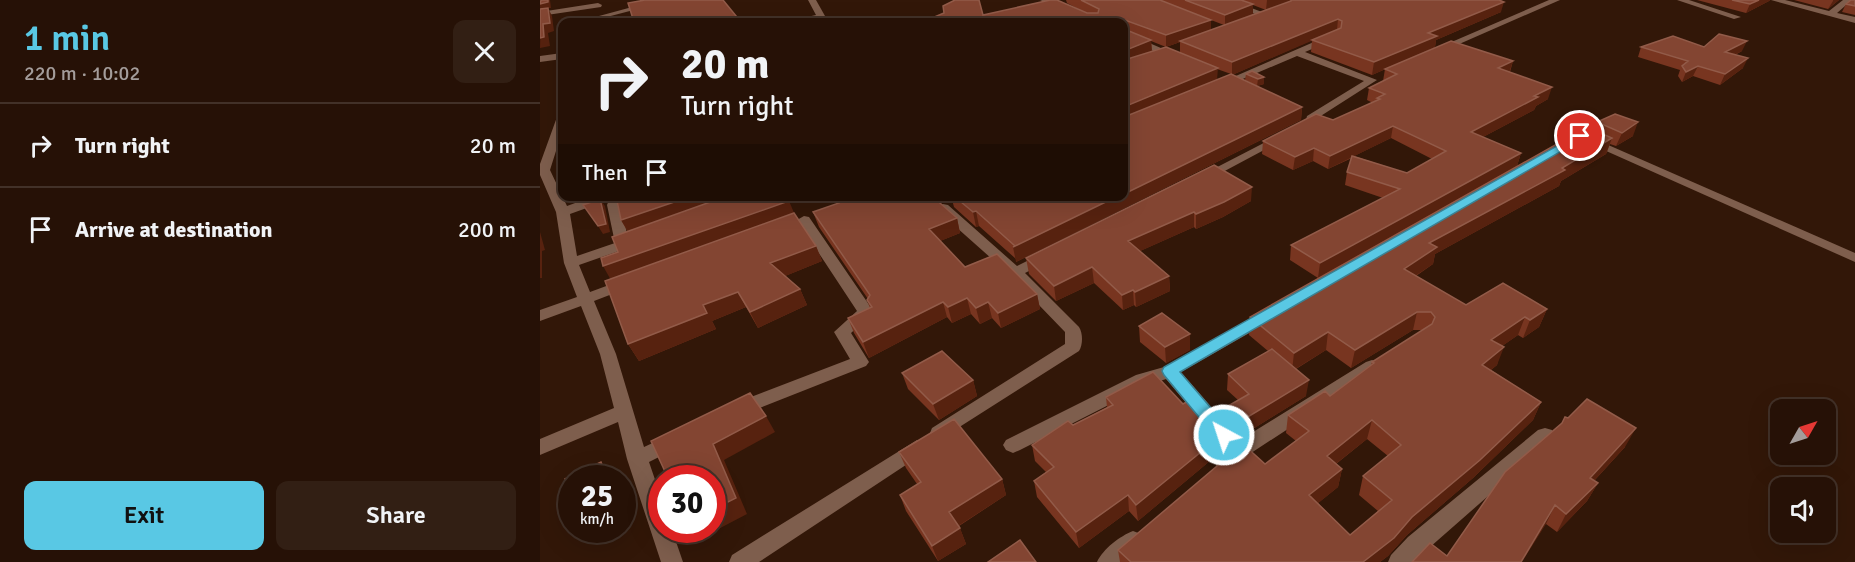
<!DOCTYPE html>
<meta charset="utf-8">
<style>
:root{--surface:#261106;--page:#321f14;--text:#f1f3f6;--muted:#a49d9b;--line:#423128;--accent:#59c8e4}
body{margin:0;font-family:Signika,sans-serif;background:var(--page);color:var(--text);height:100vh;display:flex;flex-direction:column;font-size:22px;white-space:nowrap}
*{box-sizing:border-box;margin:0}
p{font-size:20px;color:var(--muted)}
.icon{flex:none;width:33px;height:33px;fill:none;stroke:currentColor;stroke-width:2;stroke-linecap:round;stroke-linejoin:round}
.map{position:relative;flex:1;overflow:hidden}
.sheet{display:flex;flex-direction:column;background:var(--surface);width:540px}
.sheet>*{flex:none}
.hud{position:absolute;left:18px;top:18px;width:570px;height:183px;border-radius:12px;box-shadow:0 6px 24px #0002,0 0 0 2px var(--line);background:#261106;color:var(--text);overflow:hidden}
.needle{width:39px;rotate:51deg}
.buttons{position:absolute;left:1230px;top:399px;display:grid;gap:12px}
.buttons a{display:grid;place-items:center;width:66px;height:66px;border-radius:12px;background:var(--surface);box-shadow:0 6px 24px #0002,0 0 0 2px var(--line);font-size:30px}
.speed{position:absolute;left:18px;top:465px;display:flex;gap:12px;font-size:30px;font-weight:700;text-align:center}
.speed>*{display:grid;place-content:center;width:78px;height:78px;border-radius:50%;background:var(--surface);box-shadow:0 6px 24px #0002,0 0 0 2px var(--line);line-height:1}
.speed small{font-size:15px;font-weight:400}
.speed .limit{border:9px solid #d22;background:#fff;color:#111}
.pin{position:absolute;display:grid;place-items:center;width:51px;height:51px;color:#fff;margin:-26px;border:3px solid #fff;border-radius:50%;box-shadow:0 2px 6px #0007}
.me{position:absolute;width:66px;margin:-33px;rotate:320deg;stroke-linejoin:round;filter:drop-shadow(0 0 4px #0008)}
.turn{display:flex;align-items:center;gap:21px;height:126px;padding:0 24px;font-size:27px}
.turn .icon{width:78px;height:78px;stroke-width:2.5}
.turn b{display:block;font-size:42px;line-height:51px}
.then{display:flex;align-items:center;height:57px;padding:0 24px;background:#0003;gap:12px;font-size:22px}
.round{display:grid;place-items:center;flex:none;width:63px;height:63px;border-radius:12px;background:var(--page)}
.headline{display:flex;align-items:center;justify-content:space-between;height:102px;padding:0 24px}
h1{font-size:36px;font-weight:600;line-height:45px;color:var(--accent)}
.primary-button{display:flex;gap:12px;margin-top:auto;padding:12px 24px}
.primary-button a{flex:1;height:69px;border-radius:12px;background:var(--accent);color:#111;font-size:24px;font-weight:600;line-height:69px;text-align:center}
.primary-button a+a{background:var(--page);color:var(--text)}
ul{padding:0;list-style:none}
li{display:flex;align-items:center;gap:18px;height:84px;padding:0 24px;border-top:2px solid var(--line)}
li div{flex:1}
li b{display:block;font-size:22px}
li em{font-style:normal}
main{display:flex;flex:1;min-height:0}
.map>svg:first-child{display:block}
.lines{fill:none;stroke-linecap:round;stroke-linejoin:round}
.minor{fill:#7e5e4d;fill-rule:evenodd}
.wall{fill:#783520;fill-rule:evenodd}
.shaded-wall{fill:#57220f}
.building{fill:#834532;stroke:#925b49;stroke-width:1.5;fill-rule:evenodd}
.route{fill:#59c8e4;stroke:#3a8294;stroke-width:1.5}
</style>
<main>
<section class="sheet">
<div class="headline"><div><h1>1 min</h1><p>220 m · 10:02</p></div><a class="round"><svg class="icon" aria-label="close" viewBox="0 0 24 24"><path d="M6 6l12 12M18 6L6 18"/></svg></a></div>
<ul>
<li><svg class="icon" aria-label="right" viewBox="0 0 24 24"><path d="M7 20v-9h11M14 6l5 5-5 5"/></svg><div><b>Turn right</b></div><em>20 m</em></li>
<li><svg class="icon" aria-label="arrive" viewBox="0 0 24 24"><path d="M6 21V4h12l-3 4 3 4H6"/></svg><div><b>Arrive at destination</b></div><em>200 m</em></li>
</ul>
<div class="primary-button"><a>Exit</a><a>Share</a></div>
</section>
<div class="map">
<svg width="1315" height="562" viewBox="0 0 1315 562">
<rect width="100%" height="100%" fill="#321708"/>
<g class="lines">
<path class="minor" d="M118 0H132L63 18 59 16Z
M268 0H276L285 16 284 18 264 22H252L253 20 276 15Z
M500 0H511L559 22H549Z
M678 0H690L730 15 723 17Z
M1009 0H1020L901 52 893 50Z
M1137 0H1149L1201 17 1194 19Z
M1231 0H1245L1289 11 1303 0H1312L1297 13 1315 17V23Z
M58 3 62 5 61 7 0 16V12Z
M584 32 637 55 639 57 631 59 584 38Z
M790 35 794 38 793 40 765 52 837 80 776 119 775 124 767 128H759L757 126 766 120 767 116 824 81 757 56 684 87 675 85Z
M22 53V59L0 62V56Z
M22 114V132L10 170 27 206 54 196H83L81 205 88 239 94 237 101 241 99 244 39 265 50 292 88 278 96 283 93 286 54 301 76 354 104 447 132 434 139 437 142 442 139 447 109 462 122 500V530H132L143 562H121L87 459 78 422 0 455V439L74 408 60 354 41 306 0 321V310L37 297 24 263 16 212 0 175V164L17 117ZM69 200 67 205 75 243 37 256 30 214Z
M739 135 743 136V140L666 181 662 182 656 178Z
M1050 137 1315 253V262L1046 142V138Z
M403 204 408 205 477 266 499 255H509L511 258 509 261 485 273 539 327C543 333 543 345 539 351L399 440 392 438 390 433 392 428 525 344V332L470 275 398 211 396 208Z
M264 216 269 217 334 312 311 333 329 362 326 366 202 415 196 417 190 415 187 410 190 405 310 359 294 332 317 311 257 220Z
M726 311 732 312 734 316 732 320 641 372 700 440 826 362 832 360 838 362 841 366 838 370 705 457C696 465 690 473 678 469L675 463 686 450 626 379 608 385 480 450 473 453 466 450 463 445 466 440 596 375 624 367Z
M1005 428 1012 430 1014 435 1012 440 873 562H848L851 555 868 537 998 430Z
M377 440 384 443 387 448 384 453 219 562H189L192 555Z
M593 531 601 534 604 541 601 548 584 562H557C563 549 580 536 593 531Z"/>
</g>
<path class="wall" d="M526 0H751L961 12 896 40 895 47 832 75 771 52 772 40 692 75 762 107 761 120 476 262V259L439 226 436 227 414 207 411 196H584V22H392L443 15 544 12 527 3ZM713 5 726 10 731 9 713 15ZM671 20 684 25 671 30ZM611 41 626 47 640 42V53L612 51ZM677 69 691 74 677 80Z
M1157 0H1230L1229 1 1206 13Z
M1254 0H1299L1288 9Z
M1315 0V15L1302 12 1306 4Z
M1101 47H1164L1202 51 1195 55 1203 68 1180 85 1153 76 1142 82 1138 76 1140 70 1098 57Z
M973 61 970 72 1008 99 996 106 994 110 943 137 981 153 977 166 778 278 750 260 751 245 843 198 805 185 807 172 812 158 788 169 773 161 753 170 722 154 723 141 793 120 833 103 827 100 829 88 843 81 845 69ZM851 138 892 159 867 173 814 156Z
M706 74 724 77V84L717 86 705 80Z
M1057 122 1093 136 1076 146 1070 144 1066 154 1021 181 1019 186 895 254 893 264 876 276 926 305 1007 309 999 327 983 338 978 335 962 346 957 365 951 370 1001 402 993 420 933 478 867 535 848 556 840 562H580L578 550 725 464 756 441 746 433 748 415 790 396 831 365 832 362 883 330H873L811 368 786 350 756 369 766 396 700 437 688 422V406L698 400 687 390 688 374 728 351 709 335 710 317 1054 130ZM827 439 848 456 823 476 819 495 838 511 810 535 778 503 798 487 802 469 796 464Z
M674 165 711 201 683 217 656 229 654 227 600 251 629 276 630 291 596 307 594 305 583 310 554 283 516 301 489 274 486 258Z
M286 196H392L417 218 420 233 400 241 425 267 497 294 500 309 461 328 452 318 440 324 431 314 412 323 407 317 329 358 314 333 308 318 330 308 327 300 328 299 279 227 273 212 297 204 296 201 291 202Z
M254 213 276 246 282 261 245 276 260 289 267 305 218 328 206 307 172 321 176 329 99 361 88 344 71 279 78 252 88 232 81 220Z
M599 326 650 350 626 363 600 342Z
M362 373 433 380 437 396 399 420 368 389Z
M566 397 683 450 598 521 589 511 539 548 497 497 494 481 506 472 495 461 492 445 533 425 567 407Z
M1025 417 1085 447 1054 481 1058 483 1047 501 1017 532 1006 524 907 556 1021 424Z
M359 452 462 479 466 495 419 526 426 544 398 561 366 511 360 495 377 484 366 468Z"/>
<path class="shaded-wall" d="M8 0H10L11 8H8L12 16 14 31 8 33 10 46 0 48 1 10 0 7V4Z
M727 0H751L750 4 726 10Z
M1219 0H1230L1229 1 1206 13 1210 4Z
M1293 0H1299L1288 9 1293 1Z
M964 2 961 12 896 40 895 47 832 75 834 62 888 33Z
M713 4V15L685 26V15Z
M798 19 797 30 692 75V62Z
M671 20V31L626 47V35Z
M611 40 612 52 584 63V51Z
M1207 41 1202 51 1180 62 1185 52Z
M1208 58 1203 68 1180 85 1185 74Z
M973 61 969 73 958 68Z
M1158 66 1153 76 1142 82 1146 72Z
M678 68 677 80 584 121V107Z
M724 77V84L717 86 718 79Z
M1012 87 1008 99 996 106 994 110 928 145 931 132Z
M762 107 761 120 476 262 473 247 578 196H584V194Z
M1098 122 1093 136 1076 146 1082 133Z
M853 126 851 138 788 169 790 156Z
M1072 138 1066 154 1021 181 1019 186 895 254 893 264 860 286 864 269 889 243 1022 168Z
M774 148 773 161 753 170 755 157Z
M981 153 977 166 778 278 780 263Z
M712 187 711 201 683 217 656 229V214Z
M152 196H201L90 235 81 220Z
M289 196H307L295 198 296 201 291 202Z
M60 199 65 206 70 232 63 234 58 226Z
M249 201 255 215 72 282 63 266Z
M436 211 439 226 436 227 433 212Z
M654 212V227L589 256 588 241Z
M417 218 420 233 393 244 389 229Z
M0 232 5 250 2 251V278H0Z
M276 246 282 261 238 279 230 263Z
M552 267 554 283 516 301 514 286Z
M629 276 630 291 596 307 595 292Z
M260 289 267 305 218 328 210 312Z
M593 290 594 305 583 310 582 295Z
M198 292 206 307 172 321 176 329 99 361 88 344 163 305Z
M497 294 500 309 461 328 458 313Z
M427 298 431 314 412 323 408 307Z
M403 302 407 317 329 358 323 342Z
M448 302 452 318 440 324 436 308Z
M1007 309 999 327 983 338 990 320Z
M877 312 873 330 811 368 815 350Z
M985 317 978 335 945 358 951 340Z
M788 332 786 350 752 371 754 353Z
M650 334V350L626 363 625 347Z
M964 347 957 365 935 383 942 365Z
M433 380 437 396 399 420 393 404Z
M769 380 766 396 700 437 701 421Z
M1001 402 993 420 933 478 867 535 848 556 840 562H823Z
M226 416 235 432 184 460 207 514 165 536 161 530H172L173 444Z
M832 420 827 439 783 474 787 456Z
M1096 428 1085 447 1040 496 1050 478Z
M683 434V450L598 521 596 505Z
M61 462 74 478H67Z
M802 469 798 487 766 513 769 495Z
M136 471 141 478H129L127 476Z
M462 479 466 495 415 528 409 512Z
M1058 483 1047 501 1017 532 1026 514Z
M588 495 589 511 539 548 536 532Z
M82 500 89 517 82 521Z
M1015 505 1006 524 982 562H981Z
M420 528 426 544 398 561 392 546Z
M46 530H66L53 536Z"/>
<path class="building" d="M1 0H8V2L0 4Z
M105 0H183L201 22H94L88 3Z
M415 0H439L443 15 510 0H517L547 13H558L559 9 541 0H620L671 20 626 35 582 19V22H392V18L404 13 403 6Z
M645 0H701L713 4 685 15Z
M751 0H959L964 2 888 33 897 36 834 62 772 40 801 28 802 21 798 19 692 62 640 41 751 1Z
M1192 0H1219L1210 4Z
M1311 0H1315V6L1306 4Z
M8 8 10 23 3 24 4 37 0 38V9Z
M584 29 611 40 584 51Z
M1179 34 1207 41 1185 52 1208 58 1185 74 1158 66 1146 72 1142 66 1148 61 1101 47 1133 36 1164 47Z
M911 41 973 61 958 68 1012 87 994 96 998 97 931 132 981 153 780 263 751 245 860 189 807 172 812 156 867 173 906 151 853 126 790 156 774 148 755 157 723 141 776 114 793 120 840 99 837 98 845 94 829 88 857 74 845 69Z
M626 47 678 68 584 107V60Z
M712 71 724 77 718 79 706 74Z
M691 74 762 107 584 194V117Z
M1075 114 1098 122 1082 133 1057 122Z
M1047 127 1072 138 1022 168 1025 170 889 243 897 247 864 269 926 305 963 283 1007 309 990 320 985 317 951 340 964 347 942 365 1001 402 940 460 872 517 854 538 823 562H591L578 550 703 444 725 464 769 431 748 415 785 391 790 396 834 363 832 362 892 324 895 317 891 312H877L815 350 788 332 754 353 710 317ZM832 420 861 445 823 476 852 500 810 535 769 495 802 469 787 456Z
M674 165 712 187 684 202 656 214 654 212 588 241 629 276 595 292 593 290 582 295 552 267 514 286 486 258Z
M76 196H152L81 220Z
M187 196H245L249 201 63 266 61 258 78 252 72 237Z
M298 196H392L417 218 389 229 425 267 457 254 497 294 458 313 448 302 436 308 427 298 408 307 403 302 323 342 308 318 332 307 327 300 330 295 273 212 299 203 295 198Z
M414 196H578L473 247 475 246 436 211 433 212Z
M60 199 66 224 58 226 43 205Z
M254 213 276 246 230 263 260 289 210 312 198 292 163 305 167 313 88 344 65 281Z
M622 313 650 334 625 347 599 326Z
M732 349 769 380 701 421 688 406 709 394 688 374Z
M402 351 433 380 393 404 362 373Z
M613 372 643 404 650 400 683 434 596 505 588 495 536 532 494 481 514 467 492 445 528 421 533 425 573 405 566 397Z
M210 393 226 416 173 444 196 498 172 510V478H138L136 471 127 476 111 441Z
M1047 399 1096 428 1050 478 1058 483 1026 514 1015 505 981 562H872L890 543 907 556 965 472 1022 423 1025 417 1028 418Z
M414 419 462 479 409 512 420 528 392 546 360 495 381 482 359 452Z
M61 462 67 478H32V499L25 479Z
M480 540 496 562H448Z"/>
<path class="route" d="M1040 133 1045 136 1044 138 640 372 690 430 693 435 690 440 684 442 678 440 624 375 622 371 624 367Z"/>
</svg>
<div class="buttons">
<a><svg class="needle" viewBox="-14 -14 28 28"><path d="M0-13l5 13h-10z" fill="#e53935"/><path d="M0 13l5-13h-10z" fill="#a49d9b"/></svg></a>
<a><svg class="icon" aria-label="sound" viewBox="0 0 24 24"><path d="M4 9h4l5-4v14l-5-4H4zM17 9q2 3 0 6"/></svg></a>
</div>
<div class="speed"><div>25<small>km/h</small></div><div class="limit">30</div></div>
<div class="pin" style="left:1040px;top:136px;background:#d93025"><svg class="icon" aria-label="arrive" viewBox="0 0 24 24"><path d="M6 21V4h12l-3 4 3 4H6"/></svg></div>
<svg class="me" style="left:684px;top:435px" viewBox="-20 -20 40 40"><circle r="17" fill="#59c8e4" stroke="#fff" stroke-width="3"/><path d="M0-11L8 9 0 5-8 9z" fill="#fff"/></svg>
<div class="hud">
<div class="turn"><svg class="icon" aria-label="right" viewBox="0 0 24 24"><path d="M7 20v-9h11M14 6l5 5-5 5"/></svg><div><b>20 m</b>Turn right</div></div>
<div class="then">Then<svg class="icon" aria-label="arrive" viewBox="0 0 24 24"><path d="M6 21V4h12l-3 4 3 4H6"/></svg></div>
</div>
</div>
</main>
